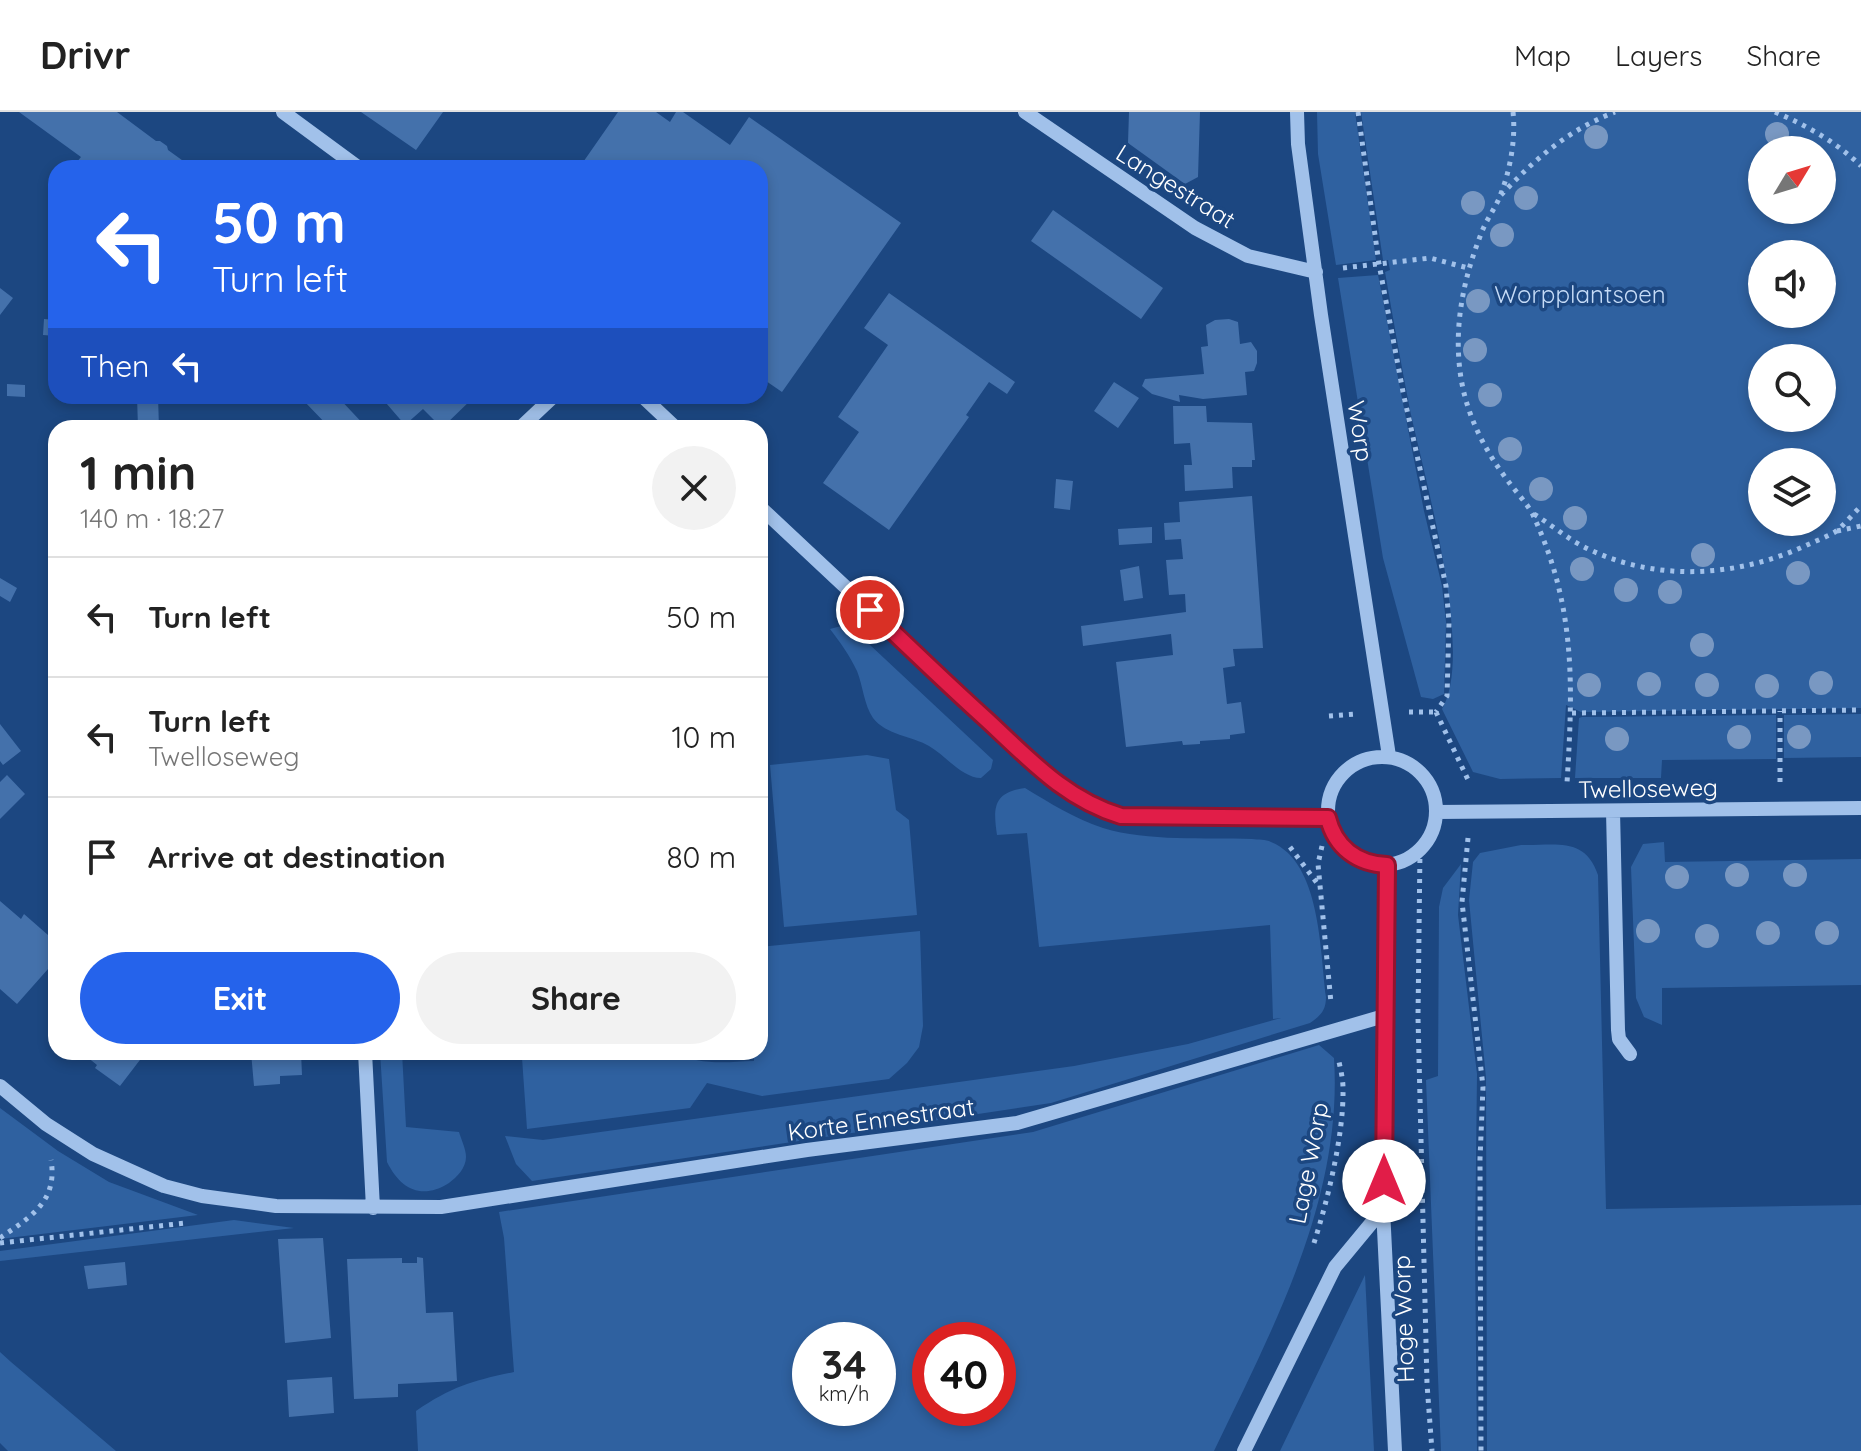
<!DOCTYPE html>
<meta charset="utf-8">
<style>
:root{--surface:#fff;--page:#f2f2f2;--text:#222;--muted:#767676;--line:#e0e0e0;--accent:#2563eb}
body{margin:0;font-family:Quicksand,sans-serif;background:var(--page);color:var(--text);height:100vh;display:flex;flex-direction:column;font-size:30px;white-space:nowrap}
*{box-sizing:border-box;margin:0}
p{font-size:26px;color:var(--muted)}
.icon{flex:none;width:44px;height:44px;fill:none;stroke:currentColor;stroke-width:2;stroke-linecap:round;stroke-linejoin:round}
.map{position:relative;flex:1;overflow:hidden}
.panel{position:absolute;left:48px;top:308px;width:720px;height:640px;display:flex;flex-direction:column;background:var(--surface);border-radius:24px;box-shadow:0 4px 12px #0003}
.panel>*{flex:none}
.banner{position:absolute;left:48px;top:48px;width:720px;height:244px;border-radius:24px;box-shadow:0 4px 12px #0003;background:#2563eb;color:#fff;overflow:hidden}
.needle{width:52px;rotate:52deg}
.controls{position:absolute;left:1748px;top:24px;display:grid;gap:16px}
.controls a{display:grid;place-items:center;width:88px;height:88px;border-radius:50%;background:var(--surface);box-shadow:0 4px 12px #0003;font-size:40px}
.speed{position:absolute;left:792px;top:1210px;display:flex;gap:16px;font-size:40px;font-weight:700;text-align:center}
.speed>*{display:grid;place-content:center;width:104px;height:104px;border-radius:50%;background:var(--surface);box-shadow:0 4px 12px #0003;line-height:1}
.speed small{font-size:20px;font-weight:400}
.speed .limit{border:12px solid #d22;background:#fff;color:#111}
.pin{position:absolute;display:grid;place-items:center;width:68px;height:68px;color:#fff;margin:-34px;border:4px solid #fff;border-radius:50%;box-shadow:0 2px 8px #0007}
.me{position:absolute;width:88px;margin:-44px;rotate:0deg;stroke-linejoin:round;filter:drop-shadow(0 0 6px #0008)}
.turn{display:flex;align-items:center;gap:28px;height:168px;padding:0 32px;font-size:36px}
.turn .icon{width:104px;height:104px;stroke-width:2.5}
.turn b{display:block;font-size:56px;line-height:68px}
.then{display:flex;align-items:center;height:76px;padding:0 32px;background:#0003;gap:16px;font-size:30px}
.round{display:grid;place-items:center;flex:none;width:84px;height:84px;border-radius:42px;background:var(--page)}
.head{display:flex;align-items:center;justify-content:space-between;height:136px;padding:0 32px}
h1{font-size:48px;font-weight:800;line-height:60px}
.action{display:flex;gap:16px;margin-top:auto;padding:16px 32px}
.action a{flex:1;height:92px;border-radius:48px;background:var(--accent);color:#fff;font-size:32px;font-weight:800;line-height:92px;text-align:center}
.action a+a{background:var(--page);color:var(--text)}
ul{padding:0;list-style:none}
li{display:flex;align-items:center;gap:24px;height:120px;padding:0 32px;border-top:2px solid var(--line)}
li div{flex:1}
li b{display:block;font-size:30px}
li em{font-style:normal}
header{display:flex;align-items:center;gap:48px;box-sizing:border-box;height:112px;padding:0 40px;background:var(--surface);border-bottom:2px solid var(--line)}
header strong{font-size:38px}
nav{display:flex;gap:44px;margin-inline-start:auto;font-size:28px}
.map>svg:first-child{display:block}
.green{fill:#2f61a0;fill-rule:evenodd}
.building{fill:#4471ab}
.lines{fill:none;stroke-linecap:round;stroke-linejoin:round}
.path{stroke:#a1c1ea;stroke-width:5;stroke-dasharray:4 6;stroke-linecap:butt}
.minor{stroke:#a1c1ea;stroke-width:14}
.tree{fill:#7998c2}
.route-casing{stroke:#92132f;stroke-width:20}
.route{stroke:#e11d48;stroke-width:14}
.labels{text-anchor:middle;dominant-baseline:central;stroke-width:7;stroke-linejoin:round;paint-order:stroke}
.street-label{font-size:24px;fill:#fff;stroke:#1c4781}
.park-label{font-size:24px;fill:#c5dbf7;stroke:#1c4781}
</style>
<header>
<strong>Drivr</strong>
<nav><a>Map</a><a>Layers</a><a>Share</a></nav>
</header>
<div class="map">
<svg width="1861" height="1339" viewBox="0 0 1861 1339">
<rect width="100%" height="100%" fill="#1c4781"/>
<path class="green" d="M1317 0H1355L1376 148 1336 153 1318 42Z
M1361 0H1861V596L1581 600 1566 593 1561 666 1500 667 1473 660 1442 597C1475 542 1424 363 1410 298 1401 252 1393 206 1385 160L1390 158 1388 148H1383ZM1762 38H1822V98H1762ZM1762 142H1822V202H1762ZM1762 246H1822V306H1762ZM1762 350H1822V410H1762Z
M1378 163 1424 399 1442 474 1446 510 1444 582 1433 587 1421 585 1383 446 1338 166Z
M845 513 854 518 993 648 991 657 981 666C962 666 945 643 929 634 912 624 886 623 873 606 864 593 863 574 857 559 850 544 840 530 830 517Z
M1861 602V645L1784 646V603Z
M1776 603V647L1662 648 1661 666H1575L1579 606 1582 605Z
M867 643 889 647 896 698 909 708 917 803 784 815 770 653Z
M1025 676C1050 691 1075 707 1103 716 1149 730 1204 725 1252 727 1258 728 1266 727 1271 730 1321 750 1320 840 1326 885 1326 899 1320 904 1310 911L1051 991 532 1069 516 1052 505 1024 543 1028 1074 954 1188 932 1281 906 1273 907 1270 813 1039 835 1027 721 997 723C993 696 993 680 1025 676Z
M1664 730 1665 750 1861 747V873L1662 876V913L1644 905 1636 886 1631 755 1643 732Z
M1521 733C1555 734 1585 724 1598 763L1606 1097 1861 1093V1339H1487L1486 966 1469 788 1473 750 1480 741Z
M1461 752 1458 803 1477 962 1475 1134 1477 1339H1441L1426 968 1438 964 1439 795 1443 776Z
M920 819 923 914 919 935 907 951 889 967 762 984 707 971 690 996 527 1017 522 946 546 940H674C700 954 726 950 754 949V940H760V835Z
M1319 933 1334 946C1343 1087 1273 1216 1214 1339H418L416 1299C453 1274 472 1269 514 1260L504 1126 499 1100 1033 1020ZM810 1228H878V1296H810ZM930 1228H998V1296H930Z
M380 940H402L406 1015 459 1020C461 1027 466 1037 466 1045 466 1056 457 1065 449 1071 422 1088 401 1078 387 1050Z
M0 996 58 1039 109 1070 198 1103 0 1127Z
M234 1108 294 1116 0 1149V1139Z
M1365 1163 1374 1339H1280Z
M0 1240 11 1250 116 1339H8L0 1331Z"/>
<path class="building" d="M19 0H117L156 29H160L167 34 168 38 186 51 193 48 203 56H72L81 45Z
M361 0H443L416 38Z
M618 0H656L670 10 676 0H683L730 33 749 5 901 111 782 280 760 265V56H579Z
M1129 0H1200L1198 65 1185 72 1128 31Z
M1053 98 1163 176 1141 207 1031 129Z
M0 176 13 186 0 203Z
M889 181 1015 270 1007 282 989 270 966 303 969 305 889 418 823 371 859 320 838 305 888 233 864 216Z
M44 207 56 208V224L43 223Z
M1229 207 1238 210 1240 232 1251 230 1257 239V251L1254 259 1245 260 1247 283 1203 287 1179 283 1180 290 1152 282 1142 274 1145 267 1204 262 1201 235 1208 234 1206 213 1215 208Z
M1114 270 1139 286 1118 316 1094 299Z
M7 272 25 273V285L7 284Z
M137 284H158L159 316H138Z
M305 284H337L367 316H330L302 287Z
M380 284H475L442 316 423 297 405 313Z
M1173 294H1206L1207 310 1252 311 1255 348H1252V355H1232L1233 376 1185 379 1184 353H1192L1190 331 1174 332Z
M1056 367 1073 369 1070 398 1054 396Z
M1252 384 1263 536 1233 537 1235 554 1223 556 1227 592 1241 590 1245 621 1230 623V627L1200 629V632L1183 633 1182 629 1126 635 1116 550 1173 543 1171 522 1083 534 1081 514 1186 500 1185 482 1169 483 1166 448 1183 447 1181 427 1165 428 1164 411 1180 410 1179 390Z
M1152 415V431L1119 433 1118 417Z
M1139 454 1143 486 1124 489 1120 458Z
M0 466 17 476 10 490 0 484Z
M0 612 21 639 3 653 0 649Z
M7 663 25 682 0 707V670Z
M0 789 21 807 24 802 56 830V848L17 892 0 877Z
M81 940H146L120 974 95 956 97 953Z
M251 940H301L302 963 280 964V972L254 974Z
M323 1126 331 1226 285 1231 278 1127Z
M417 1145 423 1146 426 1201 453 1200 457 1269 398 1272V1285L354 1287 347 1147 402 1146V1151H417Z
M125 1150 127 1173 88 1177 84 1154Z
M332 1265 334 1301 289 1305 287 1268Z"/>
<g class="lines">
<path class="path" d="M1358 0 1379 152 1403 280 1446 474 1449 510 1447 584 1436 600
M1513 0C1516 27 1510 59 1500 84 1495 97 1486 108 1481 122 1464 165 1454 212 1460 259 1465 300 1483 336 1508 369 1516 380 1527 391 1533 403 1576 495 1573 573 1567 671
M1775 0C1807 14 1835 29 1861 54
M1501 83C1535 47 1568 18 1615 0
M1343 156 1430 146 1468 156
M1534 402C1548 411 1561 421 1575 430 1647 471 1734 467 1807 433 1816 429 1826 425 1835 420 1844 413 1853 402 1861 394
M1837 419 1861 414
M1409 600H1436
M1436 600 1470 672
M1572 601 1861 598
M1329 604 1355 602
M1780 670V599
M1468 726 1462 790 1483 975 1480 1047 1481 1339
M1322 734 1318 752 1331 891
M1290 735 1320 775
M1420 737 1418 905 1427 1272 1432 1339
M0 1126C30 1105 58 1090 51 1048
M0 1131 186 1111
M1314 1131C1328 1087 1344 1022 1343 976 1343 966 1340 955 1338 945"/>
<path class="minor" d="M283 0 359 56
M1025 0 1195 116 1248 144 1316 160
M1297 0 1298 32 1321 203 1389 644
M642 284 676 316
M520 316 554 284
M760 395 1029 647C1060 674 1082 692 1121 704L1328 706
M1328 699a54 54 0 1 1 108 0a54 54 0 1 1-108 0Z
M1613 699 1618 918 1619 927 1630 942
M1436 700 1861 696
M1387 753 1383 1097 1395 1339
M365 940 373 1096
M0 974 46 1012 93 1042 164 1074 202 1084 276 1094 441 1095 807 1038 1017 1011 1384 904
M1244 1339 1335 1155 1383 1097"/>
</g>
<g class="tree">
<circle cx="1777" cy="22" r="12"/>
<circle cx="1596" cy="25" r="12"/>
<circle cx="1526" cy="86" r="12"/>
<circle cx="1473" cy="91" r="12"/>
<circle cx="1502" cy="123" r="12"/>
<circle cx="1478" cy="189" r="12"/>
<circle cx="1475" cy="238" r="12"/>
<circle cx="1490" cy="283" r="12"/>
<circle cx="1510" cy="337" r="12"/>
<circle cx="1541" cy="377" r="12"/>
<circle cx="1575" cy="406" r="12"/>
<circle cx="1703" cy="443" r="12"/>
<circle cx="1582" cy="457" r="12"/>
<circle cx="1798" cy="461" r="12"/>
<circle cx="1626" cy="478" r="12"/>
<circle cx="1670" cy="480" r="12"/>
<circle cx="1702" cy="533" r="12"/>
<circle cx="1821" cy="571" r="12"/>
<circle cx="1649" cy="572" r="12"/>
<circle cx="1589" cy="573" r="12"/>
<circle cx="1707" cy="573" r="12"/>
<circle cx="1767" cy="574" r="12"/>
<circle cx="1739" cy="625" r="12"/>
<circle cx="1799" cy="625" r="12"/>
<circle cx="1617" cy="627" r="12"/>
<circle cx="1737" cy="763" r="12"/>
<circle cx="1795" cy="763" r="12"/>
<circle cx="1677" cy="765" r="12"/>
<circle cx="1648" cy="819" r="12"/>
<circle cx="1768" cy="821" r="12"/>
<circle cx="1827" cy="821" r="12"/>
<circle cx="1707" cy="824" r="12"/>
</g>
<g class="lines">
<defs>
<path id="route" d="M870 498C909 535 947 572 987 608 1029 647 1065 687 1121 704L1328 706C1335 735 1357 752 1387 753L1384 1069"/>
</defs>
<use href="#route" class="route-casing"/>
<use href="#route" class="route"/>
</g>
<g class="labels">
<g class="street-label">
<text transform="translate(1176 74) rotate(32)">Langestraat</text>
<text transform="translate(1361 319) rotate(81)">Worp</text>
<text transform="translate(1648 676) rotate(-1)">Twelloseweg</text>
<text transform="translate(881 1007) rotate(-8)">Korte Ennestraat</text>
<text transform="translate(1308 1051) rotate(-79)">Lage Worp</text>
<text transform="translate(1403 1207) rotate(-92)">Hoge Worp</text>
</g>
<g class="park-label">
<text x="1580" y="182">Worpplantsoen</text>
</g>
</g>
</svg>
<div class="controls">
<a><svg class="needle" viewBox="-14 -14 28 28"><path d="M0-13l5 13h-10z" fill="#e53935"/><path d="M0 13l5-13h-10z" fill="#767676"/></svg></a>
<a><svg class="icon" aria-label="sound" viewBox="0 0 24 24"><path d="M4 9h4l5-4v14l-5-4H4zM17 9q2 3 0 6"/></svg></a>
<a><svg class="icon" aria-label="search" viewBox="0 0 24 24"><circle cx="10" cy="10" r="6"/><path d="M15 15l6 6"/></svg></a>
<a><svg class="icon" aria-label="layers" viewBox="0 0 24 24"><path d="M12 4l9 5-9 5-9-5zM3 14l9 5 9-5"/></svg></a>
</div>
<div class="speed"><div>34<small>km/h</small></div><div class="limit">40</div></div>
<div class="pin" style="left:870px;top:498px;background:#d93025"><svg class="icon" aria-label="arrive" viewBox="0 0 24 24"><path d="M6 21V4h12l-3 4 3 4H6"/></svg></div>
<svg class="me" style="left:1384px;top:1069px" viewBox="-20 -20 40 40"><circle r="19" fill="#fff"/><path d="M0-13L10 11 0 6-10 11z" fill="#e11d48"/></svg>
<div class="banner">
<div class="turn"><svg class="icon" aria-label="left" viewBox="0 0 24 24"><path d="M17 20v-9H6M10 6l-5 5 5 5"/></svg><div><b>50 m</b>Turn left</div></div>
<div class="then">Then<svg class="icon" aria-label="left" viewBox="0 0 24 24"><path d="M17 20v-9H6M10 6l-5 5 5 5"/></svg></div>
</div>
<section class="panel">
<div class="head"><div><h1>1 min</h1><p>140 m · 18:27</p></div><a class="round"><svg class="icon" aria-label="close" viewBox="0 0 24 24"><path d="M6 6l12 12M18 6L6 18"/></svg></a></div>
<ul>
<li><svg class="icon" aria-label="left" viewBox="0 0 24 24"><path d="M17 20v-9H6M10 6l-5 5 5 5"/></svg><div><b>Turn left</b></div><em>50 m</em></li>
<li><svg class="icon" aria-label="left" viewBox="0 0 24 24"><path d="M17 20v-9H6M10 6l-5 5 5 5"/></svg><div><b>Turn left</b><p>Twelloseweg</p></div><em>10 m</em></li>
<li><svg class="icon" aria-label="arrive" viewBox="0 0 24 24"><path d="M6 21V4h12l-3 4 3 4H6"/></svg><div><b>Arrive at destination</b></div><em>80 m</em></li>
</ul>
<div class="action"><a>Exit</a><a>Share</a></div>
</section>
</div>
